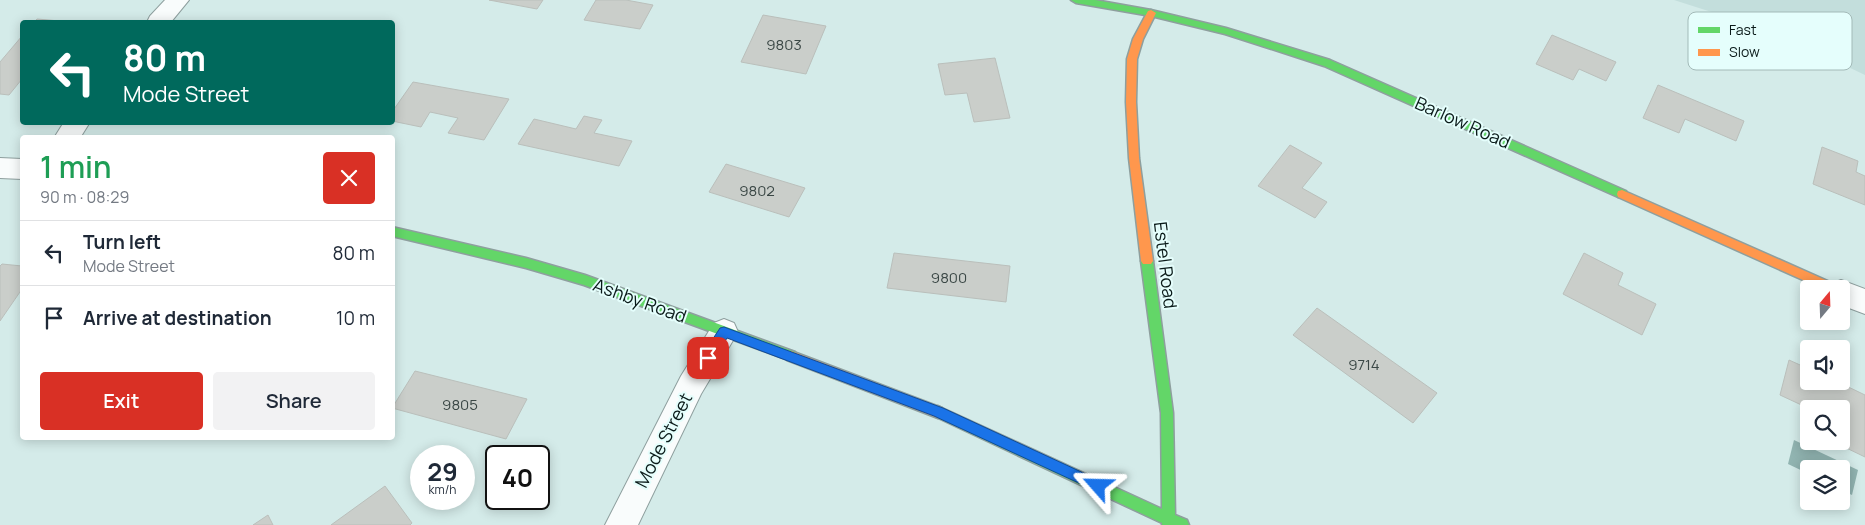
<!DOCTYPE html>
<meta charset="utf-8">
<style>
:root{--surface:#fff;--page:#f2f2f3;--text:#1f2937;--muted:#747a83;--line:#e0e1e3;--accent:#d93025}
body{margin:0;font-family:Manrope,sans-serif;background:var(--page);color:var(--text);height:100vh;display:flex;flex-direction:column;font-size:19px;white-space:nowrap}
*{box-sizing:border-box;margin:0}
p{font-size:16px;color:var(--muted)}
.icon{flex:none;width:28px;height:28px;fill:none;stroke:currentColor;stroke-width:2;stroke-linecap:round;stroke-linejoin:round}
.map{position:relative;flex:1;overflow:hidden}
.side{position:absolute;left:20px;top:135px;width:375px;height:305px;display:flex;flex-direction:column;background:var(--surface);border-radius:5px;box-shadow:0 2px 12px #0003}
.side>*{flex:none}
.guide{position:absolute;left:20px;top:20px;width:375px;height:105px;border-radius:5px;box-shadow:0 2px 12px #0003;background:#00695c;color:#fff;overflow:hidden}
.needle{width:32px;rotate:19deg}
.buttons{position:absolute;left:1800px;top:280px;display:grid;gap:10px}
.buttons a{display:grid;place-items:center;width:50px;height:50px;border-radius:5px;background:var(--surface);box-shadow:0 2px 12px #0003;font-size:25px}
.speed{position:absolute;left:410px;top:445px;display:flex;gap:10px;font-size:25px;font-weight:700;text-align:center}
.speed>*{display:grid;place-content:center;width:65px;height:65px;border-radius:50%;background:var(--surface);box-shadow:0 2px 12px #0003;line-height:1}
.speed small{font-size:12px;font-weight:400}
.speed .limit{border:2px solid #111;border-radius:8px;background:#fff;color:#111}
.pin{position:absolute;display:grid;place-items:center;width:42px;height:42px;color:#fff;margin:-21px;border-radius:10px;box-shadow:0 2px 8px #0006}
.me{position:absolute;width:55px;margin:-28px;rotate:295deg;stroke-linejoin:round;filter:drop-shadow(0 0 4px #0008)}
.turn{display:flex;align-items:center;gap:18px;height:105px;padding:0 20px;font-size:22px}
.turn .icon{width:65px;height:65px;stroke-width:2.5}
.turn b{display:block;font-size:35px;line-height:42px}
.round{display:grid;place-items:center;flex:none;width:52px;height:52px;border-radius:5px;background:var(--page)}
.overview{display:flex;align-items:center;justify-content:space-between;height:85px;padding:0 20px}
h1{font-size:30px;font-weight:600;line-height:38px;color:#1e9e55}
.button{display:flex;gap:10px;margin-top:auto;padding:10px 20px}
.button a{flex:1;height:58px;border-radius:5px;background:var(--accent);color:#fff;font-size:20px;font-weight:600;line-height:58px;text-align:center}
.button a+a{background:var(--page);color:var(--text)}
ul{padding:0;list-style:none}
li{display:flex;align-items:center;gap:15px;height:65px;padding:0 20px;border-top:1px solid var(--line)}
li div{flex:1}
li b{display:block;font-size:19px}
li em{font-style:normal}
.map>svg:first-child{display:block}
.green{fill:#c3dedc}
.water{fill:#91b4b1}
.building{fill:#caceca;stroke:#babfbb}
.lines{fill:none;stroke-linecap:round;stroke-linejoin:round}
.street-casing{stroke:#8e9f9e;stroke-width:2}
.fast-casing{stroke:#8e9f9e;stroke-width:3}
.slow-casing{stroke:#8e9f9e;stroke-width:3}
.street{fill:#f9fcfc;fill-rule:evenodd}
.fast{fill:#63d668;fill-rule:evenodd}
.slow{fill:#ff974d;fill-rule:evenodd}
.route{fill:#1a73e8;stroke:#114b97}
.labels{text-anchor:middle;dominant-baseline:central;stroke-width:4;stroke-linejoin:round;paint-order:stroke}
.number-label{font-size:15px;fill:#3a4745}
.street-label{font-size:18px;fill:#0a1a19;stroke:#e5fefc}
.key{fill:#e5fefc;stroke:#a3bab8;stroke-width:1}
.key-label{font-size:14px;fill:#0a1a19}
</style>
<div class="map">
<svg width="1865" height="525" viewBox="0 0 1865 525">
<rect width="100%" height="100%" fill="#d4ebe9"/>
<path class="green" d="M1674 0H1865V75L1777 33Z"/>
<path class="water" d="M1794 440 1858 470 1852 495 1841 490V469H1809V474L1788 464Z"/>
<path class="building" d="M489 0H543L537 9Z
M596 0H626L653 5 640 29 584 20Z
M763 15 826 26 806 74 741 62Z
M37 19 71 22H34Z
M1552 35 1616 62 1606 81 1579 69 1573 80 1536 64Z
M22 36V79L9 95 0 94V62Z
M995 58 1010 118 974 122 967 93 945 95 938 64Z
M413 82 509 99 484 140 448 133 458 118 430 112 421 127 392 121V112Z
M1658 85 1744 121 1736 141 1685 119 1679 133 1643 118Z
M584 116 602 120 594 133 632 141 619 166 518 144 534 119 576 129Z
M1290 145 1322 163 1302 188 1327 202 1315 218 1258 186Z
M1822 147 1858 161 1856 172 1865 176V205L1813 184Z
M726 164 805 188 789 217 709 192Z
M894 253 1010 266 1006 302 887 288Z
M1584 253 1623 273 1618 285 1656 304 1642 335 1563 294Z
M2 264 22 266V289L0 321V266Z
M1317 308 1437 393 1413 423 1293 335Z
M1789 360 1809 369V381H1836L1865 395V457L1832 441H1841V409H1810L1780 395Z
M415 371 527 399 506 439 392 408Z
M385 486 412 523 410 525H331Z
M268 515 273 525H253Z"/>
<g class="lines">
<defs>
<path id="street" d="M165 0H189L171 22H147L150 16Z
M64 122H90L80 138H54Z
M0 158 22 159V179L0 178Z
M1841 280 1865 289V314L1841 305V289H1829L1831 284Z
M724 319 734 323 738 332 701 394 638 525H605L681 376 714 323Z"/>
<path id="fast" d="M1071 0H1095L1151 10 1226 28 1330 60 1626 191 1627 194 1626 197H1618L1324 66 1225 34 1151 16 1076 3Z
M392 227 526 258 585 275 795 352 797 356 795 360 791 361 584 285 526 268 392 236Z
M1147 256 1151 258 1153 261 1173 413 1175 515 1187 520 1189 525H1162V523L934 416 932 412 934 408 938 406 942 408 1162 509 1161 413 1141 261 1143 258Z"/>
<path id="slow" d="M1151 10 1156 13 1143 39 1137 59 1136 102 1139 158 1153 261 1151 264H1143L1141 261 1129 158 1126 102 1127 59 1133 39 1148 11Z
M1622 190 1839 286 1841 289H1823L1618 197 1617 194 1618 191Z
M791 351 942 408 944 412 942 416 938 418 787 360 785 356 787 352Z"/>
</defs>
<use href="#street" class="street-casing"/>
<use href="#fast" class="fast-casing"/>
<use href="#slow" class="slow-casing"/>
<use href="#street" class="street"/>
<use href="#fast" class="fast"/>
<use href="#slow" class="slow"/>
</g>
<path class="route" d="M724 327 943 408 1103 482 1105 486 1103 491 1098 492 934 416 727 338 712 362 708 364 703 362 702 358 703 354 720 328Z"/>
<g class="labels">
<g class="number-label">
<text x="784" y="44">9803</text>
<text x="757" y="190">9802</text>
<text x="949" y="277">9800</text>
<text x="1364" y="364">9714</text>
<text x="460" y="404">9805</text>
</g>
<g class="street-label">
<text transform="translate(1463 122) rotate(24)">Barlow Road</text>
<text transform="translate(1166 265) rotate(83)">Estel Road</text>
<text transform="translate(640 300) rotate(20)">Ashby Road</text>
<text transform="translate(663 440) rotate(-63)">Mode Street</text>
</g>
</g>
<rect x="1688" y="12" width="164" height="58" rx="8" class="key"/>
<rect x="1698" y="27" width="22" height="6" fill="#63d668"/>
<rect x="1698" y="49" width="22" height="7" fill="#ff974d"/>
<g class="key-label">
<text x="1729" y="35">Fast</text>
<text x="1729" y="57">Slow</text>
</g>
</svg>
<div class="buttons">
<a><svg class="needle" viewBox="-14 -14 28 28"><path d="M0-13l5 13h-10z" fill="#e53935"/><path d="M0 13l5-13h-10z" fill="#747a83"/></svg></a>
<a><svg class="icon" aria-label="sound" viewBox="0 0 24 24"><path d="M4 9h4l5-4v14l-5-4H4zM17 9q2 3 0 6"/></svg></a>
<a><svg class="icon" aria-label="search" viewBox="0 0 24 24"><circle cx="10" cy="10" r="6"/><path d="M15 15l6 6"/></svg></a>
<a><svg class="icon" aria-label="layers" viewBox="0 0 24 24"><path d="M12 4l9 5-9 5-9-5zM3 14l9 5 9-5"/></svg></a>
</div>
<div class="speed"><div>29<small>km/h</small></div><div class="limit">40</div></div>
<div class="pin" style="left:708px;top:358px;background:#d93025"><svg class="icon" aria-label="arrive" viewBox="0 0 24 24"><path d="M6 21V4h12l-3 4 3 4H6"/></svg></div>
<svg class="me" style="left:1098px;top:486px" viewBox="-20 -20 40 40"><path d="M0-17L14 15 0 8-14 15z" fill="#1a73e8" stroke="#fff" stroke-width="4"/></svg>
<div class="guide">
<div class="turn"><svg class="icon" aria-label="left" viewBox="0 0 24 24"><path d="M17 20v-9H6M10 6l-5 5 5 5"/></svg><div><b>80 m</b>Mode Street</div></div>
</div>
<section class="side">
<div class="overview"><div><h1>1 min</h1><p>90 m · 08:29</p></div><a class="round" style="background:#d93025;color:#fff"><svg class="icon" aria-label="close" viewBox="0 0 24 24"><path d="M6 6l12 12M18 6L6 18"/></svg></a></div>
<ul>
<li><svg class="icon" aria-label="left" viewBox="0 0 24 24"><path d="M17 20v-9H6M10 6l-5 5 5 5"/></svg><div><b>Turn left</b><p>Mode Street</p></div><em>80 m</em></li>
<li><svg class="icon" aria-label="arrive" viewBox="0 0 24 24"><path d="M6 21V4h12l-3 4 3 4H6"/></svg><div><b>Arrive at destination</b></div><em>10 m</em></li>
</ul>
<div class="button"><a>Exit</a><a>Share</a></div>
</section>
</div>
